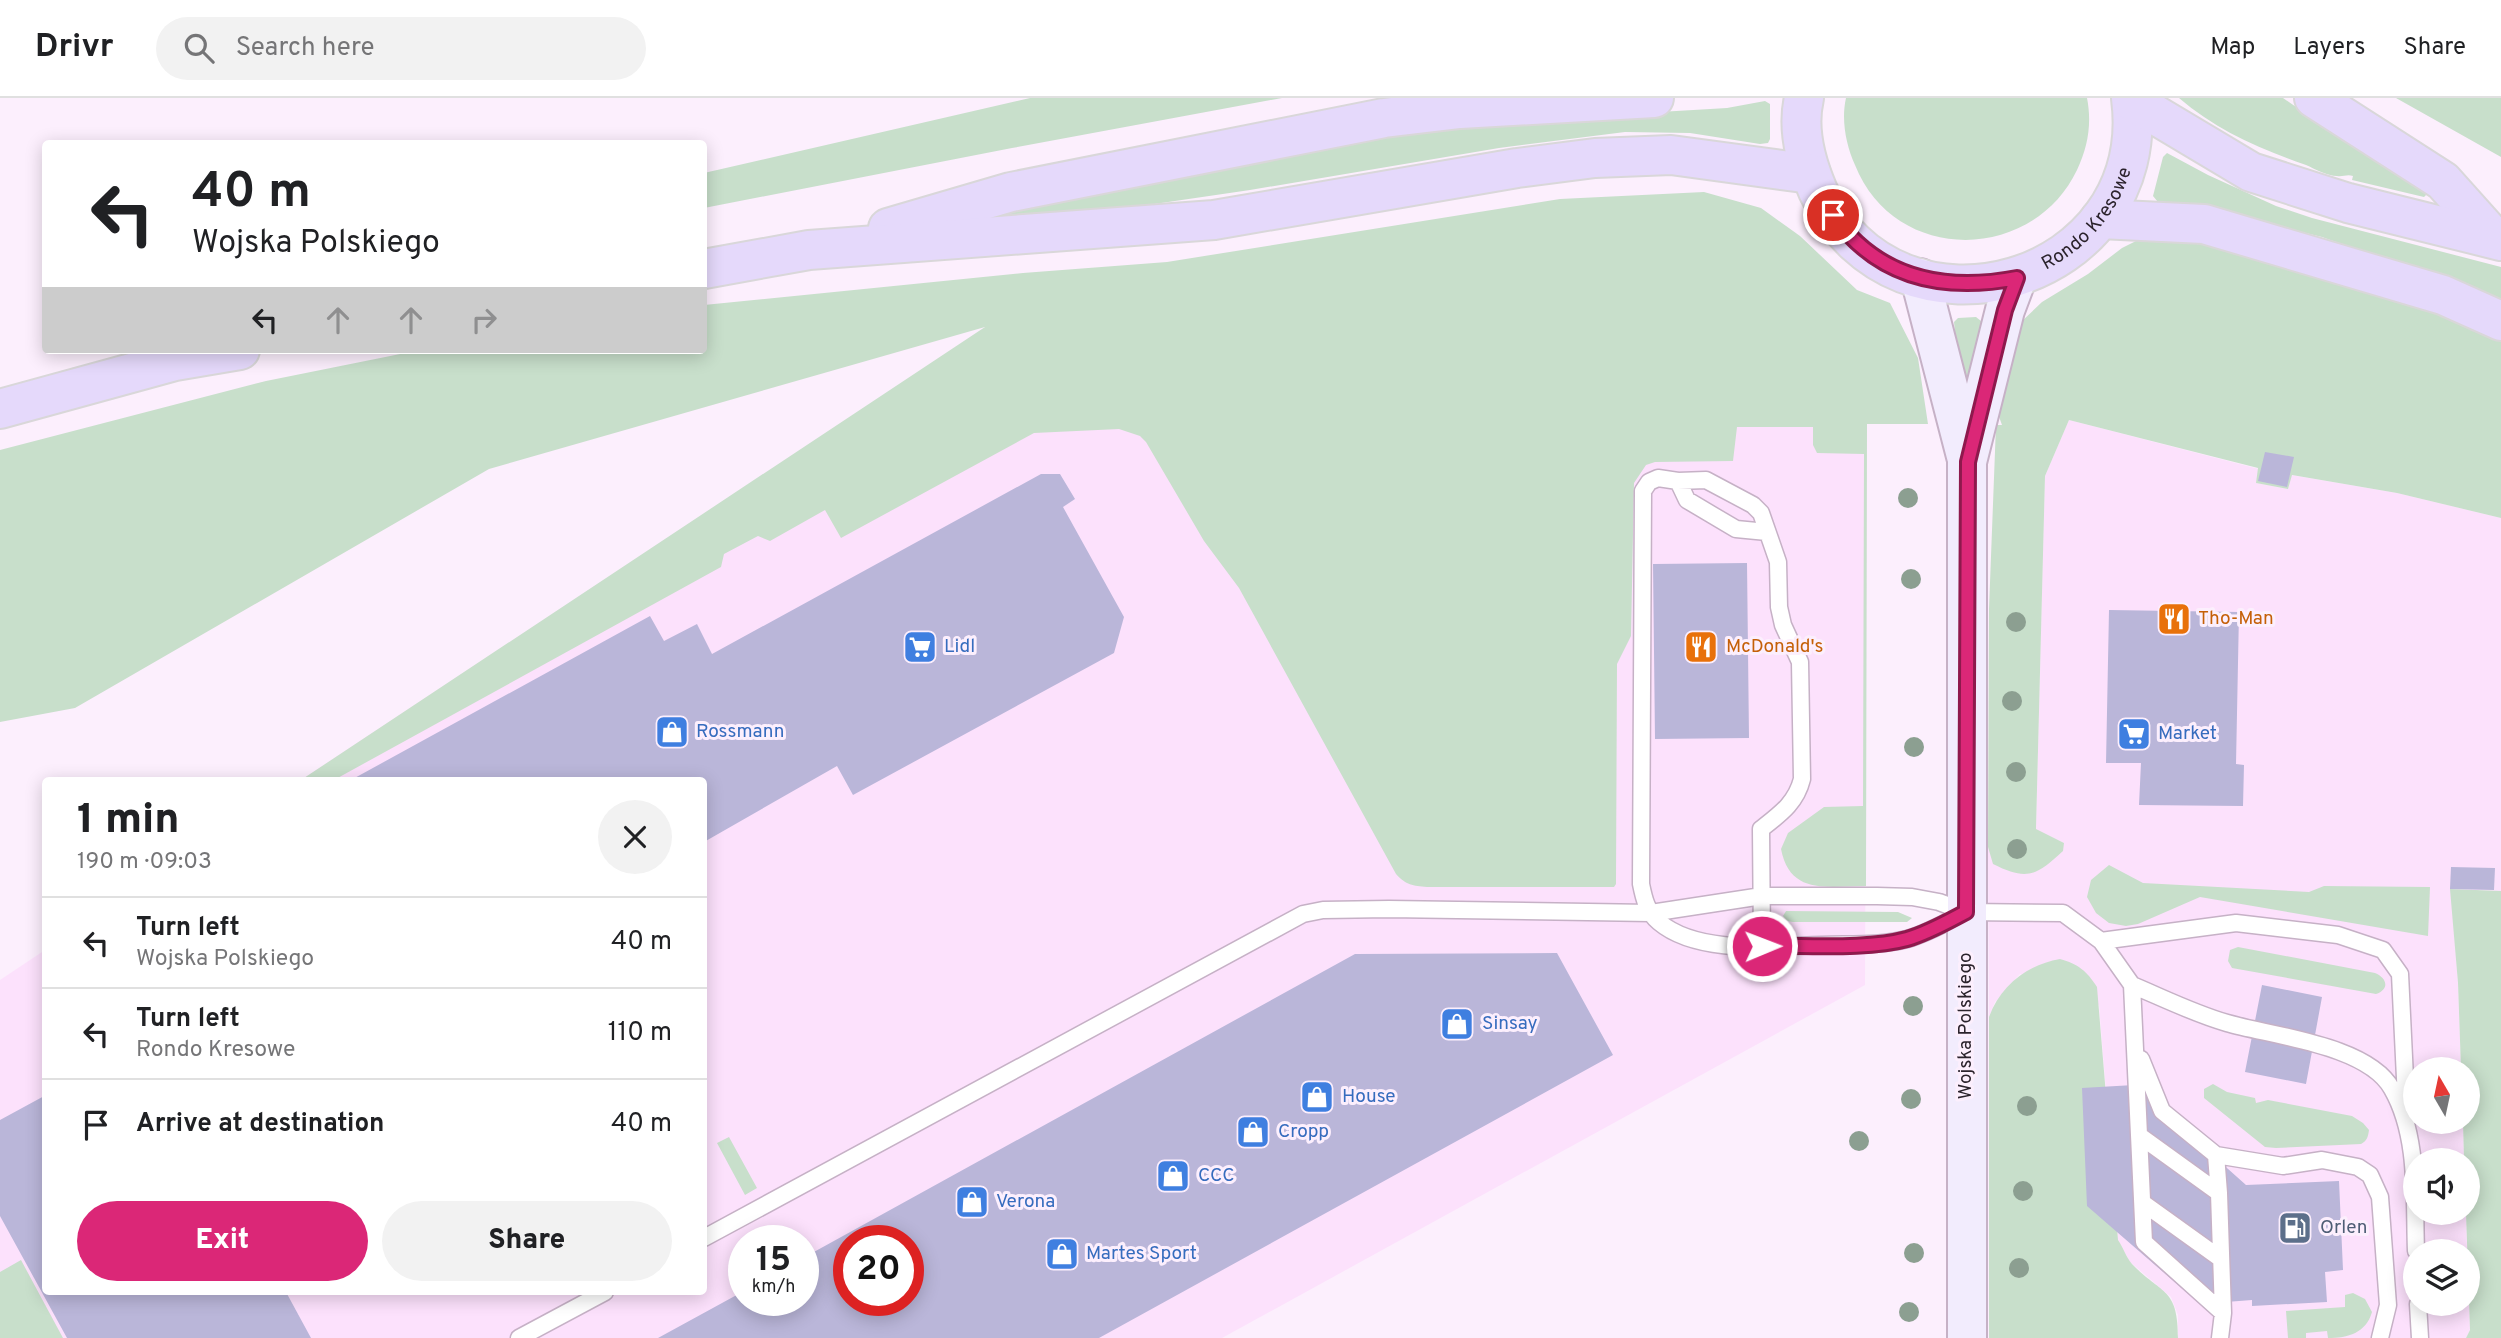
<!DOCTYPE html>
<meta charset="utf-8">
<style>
:root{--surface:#fff;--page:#f2f2f2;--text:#202124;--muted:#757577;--line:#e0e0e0;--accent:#db2777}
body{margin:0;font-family:Overpass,sans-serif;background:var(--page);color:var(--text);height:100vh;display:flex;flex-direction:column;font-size:26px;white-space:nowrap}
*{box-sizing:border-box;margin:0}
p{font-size:23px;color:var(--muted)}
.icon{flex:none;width:38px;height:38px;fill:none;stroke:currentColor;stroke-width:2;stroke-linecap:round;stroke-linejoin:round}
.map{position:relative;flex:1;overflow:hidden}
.details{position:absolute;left:42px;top:679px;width:665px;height:518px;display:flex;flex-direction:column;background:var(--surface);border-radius:7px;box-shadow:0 4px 18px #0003}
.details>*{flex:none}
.guide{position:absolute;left:42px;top:42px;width:665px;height:214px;border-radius:7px;box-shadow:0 4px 18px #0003;background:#fff;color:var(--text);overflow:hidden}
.needle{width:46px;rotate:351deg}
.controls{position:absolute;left:2403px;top:959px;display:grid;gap:14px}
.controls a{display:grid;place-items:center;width:77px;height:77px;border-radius:50%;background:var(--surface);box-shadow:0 4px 18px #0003;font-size:35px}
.speed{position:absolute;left:728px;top:1127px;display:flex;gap:14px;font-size:35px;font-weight:700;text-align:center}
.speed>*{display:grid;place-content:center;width:91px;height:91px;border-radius:50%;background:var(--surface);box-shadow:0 4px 18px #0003;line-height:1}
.speed small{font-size:18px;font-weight:400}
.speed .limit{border:10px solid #d22;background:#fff;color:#111}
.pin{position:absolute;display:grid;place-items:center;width:60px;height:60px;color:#fff;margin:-30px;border:4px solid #fff;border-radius:50%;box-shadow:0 2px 7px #0007}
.me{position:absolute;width:77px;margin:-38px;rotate:89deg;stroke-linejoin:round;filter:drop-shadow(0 0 5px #0008)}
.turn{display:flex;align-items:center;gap:24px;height:147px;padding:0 35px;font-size:32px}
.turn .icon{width:91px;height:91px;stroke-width:2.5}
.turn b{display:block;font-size:49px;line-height:60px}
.lanes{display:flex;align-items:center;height:66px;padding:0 35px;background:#0003;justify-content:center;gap:35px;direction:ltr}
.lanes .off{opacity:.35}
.round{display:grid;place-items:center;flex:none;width:74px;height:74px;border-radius:37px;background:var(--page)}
.overview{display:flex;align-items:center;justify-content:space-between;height:119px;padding:0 35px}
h1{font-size:42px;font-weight:800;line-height:52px}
.cta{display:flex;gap:14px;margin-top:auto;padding:14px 35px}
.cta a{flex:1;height:80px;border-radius:42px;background:var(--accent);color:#fff;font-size:28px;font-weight:800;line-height:80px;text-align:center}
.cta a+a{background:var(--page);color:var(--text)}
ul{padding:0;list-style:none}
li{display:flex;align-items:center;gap:21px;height:91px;padding:0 35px;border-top:2px solid var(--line)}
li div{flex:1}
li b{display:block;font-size:26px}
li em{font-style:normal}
header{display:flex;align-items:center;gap:42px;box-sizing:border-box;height:98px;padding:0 35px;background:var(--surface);border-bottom:2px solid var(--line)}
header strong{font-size:33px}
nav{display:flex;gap:38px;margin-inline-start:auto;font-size:24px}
.search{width:490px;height:63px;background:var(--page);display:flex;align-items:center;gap:18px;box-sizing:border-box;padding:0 24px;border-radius:38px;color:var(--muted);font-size:26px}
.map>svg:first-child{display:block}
.built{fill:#fce1fc;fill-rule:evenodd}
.green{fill:#c8dfcb}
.building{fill:#bab6d9;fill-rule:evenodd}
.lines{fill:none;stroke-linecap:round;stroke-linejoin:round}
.lane-casing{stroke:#c6b1c6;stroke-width:19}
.secondary-casing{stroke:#c6b1c6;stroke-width:42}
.primary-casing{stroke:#d9d7d9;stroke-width:42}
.lane{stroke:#fff;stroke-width:16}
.secondary{stroke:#f2ecfd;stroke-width:38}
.primary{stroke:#e5d9fb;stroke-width:38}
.tree{fill:#8c9f91}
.route-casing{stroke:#8e194d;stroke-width:18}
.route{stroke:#db2777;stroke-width:12}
.labels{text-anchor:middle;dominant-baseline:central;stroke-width:6;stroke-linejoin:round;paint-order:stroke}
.street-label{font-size:19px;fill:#2b232c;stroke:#fceffd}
.food-label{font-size:19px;fill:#c56008;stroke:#fceffd;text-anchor:start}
.shop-label{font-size:19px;fill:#366cbe;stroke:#fceffd;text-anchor:start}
.service-label{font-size:19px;fill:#4e5e75;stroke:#fceffd;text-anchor:start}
</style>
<header>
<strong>Drivr</strong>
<div class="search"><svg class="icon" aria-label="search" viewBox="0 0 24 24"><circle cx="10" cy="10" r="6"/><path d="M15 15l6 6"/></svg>Search here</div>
<nav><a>Map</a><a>Layers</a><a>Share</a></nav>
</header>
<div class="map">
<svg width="2501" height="1240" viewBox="0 0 2501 1240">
<rect width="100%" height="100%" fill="#fceffd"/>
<path class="built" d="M988 228 1867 326 1865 887 1222 1240H0V882L45 852 46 1194H704V682H301ZM744 1143H803V1202H744ZM849 1143H908V1202H849Z
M2069 322 2259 371 2256 385 2288 391 2291 377 2397 395 2501 420V793L2451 791 2458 886 2461 971H2415V1024H2463L2464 1062H2415V1115H2466L2467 1153H2415V1206H2468V1158L2470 1232 2466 1240H2178V1217L2171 1199 2130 1164 2118 1142 2099 907 2020 876 1995 904 1989 919 1988 749 1992 759 2064 745 2036 732 2045 378Z"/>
<path class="green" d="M1030 0H1282L1012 50 704 110V75Z
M1846 0H2087C2092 25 2088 49 2077 72 2032 166 1894 166 1855 67 1846 47 1841 22 1846 0Z
M2179 0H2283L2348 45 2403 76 2429 94 2424 99 2352 82 2353 78C2347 76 2343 79 2337 78 2327 78 2315 71 2306 67 2260 51 2216 32 2179 0Z
M2396 0H2501V59Z
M1765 3 1770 6V41L1768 45 1760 46 1690 35 1625 34 1499 50 1250 92 1093 115 991 125 988 112 1401 35 1507 23 1727 10Z
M2167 55 2208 77 2276 108 2312 120 2501 169V204L2322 139 2183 105 2158 104 2153 98 2163 59Z
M1704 94 1761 110 1800 138 1857 192 1890 205 1918 260 1928 326H1867L1866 788C1829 788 1790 798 1781 751L1788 735 1824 709 1863 708 1864 356 1817 355 1813 347V329H1737L1733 363 1655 364 1646 367 1634 385 1631 538 1617 566 1616 786 1614 789H1427C1413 788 1406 787 1396 776L1239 490 1204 443 1146 344 1140 338 1119 331 1034 335 841 440 825 412 770 443 758 438 724 456 721 469 334 682H301L985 229 489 371 75 610 0 624V352L266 283 420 252H704V207L1023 175 1167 164 1560 101Z
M2140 141 2191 142 2315 180 2319 175 2401 201 2501 241V420L2397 395 2292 377 2288 391 2256 385 2258 370 2069 322 2045 378 2036 731 2064 745 2063 753C2036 778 2027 783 1993 766L1988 749 1989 511 1996 327H2002L1997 313 2020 225 2042 204 2088 176 2122 150Z
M1976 219 1981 223V230L1971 323H1964L1954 224 1958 220Z
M2109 767 2143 785 2309 794 2324 788 2430 789 2428 838 2200 799 2138 826 2126 828 2109 825 2096 815 2087 799 2091 782Z
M2450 791 2501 793V1240H2466L2470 1232 2466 1115 2468 1062H2464L2463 1024H2468V971H2461L2458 885Z
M1786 813 1898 814 1912 820 1907 824H1793L1787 823 1783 818Z
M2238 849 2375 875C2387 880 2390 891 2376 896L2232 870 2228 863 2230 852Z
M2060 861C2078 866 2087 873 2097 889L2118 1142C2123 1149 2126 1159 2132 1166 2162 1197 2178 1189 2178 1240H1989V919C2001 887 2027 867 2060 861Z
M2213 986 2227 994 2255 1000 2256 1005 2268 1002 2352 1018 2363 1025 2369 1032C2368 1039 2367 1043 2361 1046L2276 1050 2265 1049 2204 1000V991Z
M729 1039 757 1090 745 1097 717 1045Z
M21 1162 63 1240H0V1174Z
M2353 1195 2365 1201 2372 1214C2366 1235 2348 1240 2328 1240L2327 1233 2306 1235V1240H2288L2286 1213 2345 1209V1197Z"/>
<path class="building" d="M2265 354 2294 359 2287 389 2258 383Z
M1041 376H1060L1075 401 1063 409 1124 519 1114 555 853 697 837 668 704 744V682H351L650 518 664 543 697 526 712 556Z
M1747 465 1749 640 1655 641 1653 466Z
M2109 512 2239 514 2236 666 2244 667 2243 708 2139 707 2141 665H2106Z
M2451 769 2495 770 2494 792 2450 791Z
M1557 855 1613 957 1099 1240H658L744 1193V1202H803V1160L1355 856ZM849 1143H908V1202H849Z
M2262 887 2322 899 2306 986 2245 974Z
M2134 987 2246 1087 2339 1083 2343 1172 2325 1174 2327 1204 2252 1208V1202L2200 1206 2087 1108 2082 990Z
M46 997V1194H286L311 1240H67L0 1118V1022Z"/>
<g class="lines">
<defs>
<path id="lane" d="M1678 383 1687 402 1736 431 1767 434
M2101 843 2236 825 2338 837 2383 852 2400 876 2407 1022
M1762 848 1761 731C1780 716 1796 705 1802 681L1800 564 1783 527 1779 509 1778 464 1761 415 1753 407 1706 382 1678 383 1658 380 1649 384 1643 393 1641 786C1644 801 1647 814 1659 824 1698 857 1774 848 1822 847 1850 846 1880 848 1907 841 1928 835 1947 824 1966 814
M2132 887C2163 900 2195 916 2227 925 2272 938 2368 947 2392 991 2419 1038 2414 1100 2416 1153
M2141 961 2162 1013 2216 1057 2283 1068 2322 1062 2358 1069 2370 1077 2380 1099 2388 1207 2380 1240
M2140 1038 2219 1095
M2216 1057 2219 1095 2223 1215
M2143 1105 2221 1161
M704 1140 1303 816 1323 812 1389 811 1651 815 1762 798H1877L1912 799 1939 804 1966 814 2063 815 2101 843 2132 887 2144 1144 2223 1215 2220 1240
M2418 1206 2420 1240
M519 1240 605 1194"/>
<path id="secondary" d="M1920 180 1966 358
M1967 1240V364L2005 212 2017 180"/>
<g id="primary">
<path id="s1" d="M1804 0C1797 30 1806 65 1818 93 1898 261 2155 186 2131 0"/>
<path d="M2314 0 2443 83 2494 140"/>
<path d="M2132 3 2251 74 2348 105 2501 143"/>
<path d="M2100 121 2204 126 2443 197 2501 223"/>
<path d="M888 130 1011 94 1384 20 1460 11 1654 0"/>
<path d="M704 171 809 152 1214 122 1517 70 1595 60 1671 57 1811 76"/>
<path d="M0 311 175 263 240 252"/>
</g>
</defs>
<use href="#lane" class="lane-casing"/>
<use href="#secondary" class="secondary-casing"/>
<use href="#primary" class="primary-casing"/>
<use href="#lane" class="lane"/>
<use href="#secondary" class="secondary"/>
<use href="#primary" class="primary"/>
</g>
<g class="tree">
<circle cx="1908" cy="400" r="10"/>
<circle cx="1911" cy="481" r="10"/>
<circle cx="2016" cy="524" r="10"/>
<circle cx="2012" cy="603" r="10"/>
<circle cx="1914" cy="649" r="10"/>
<circle cx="2016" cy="674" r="10"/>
<circle cx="2017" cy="751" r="10"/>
<circle cx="1913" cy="908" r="10"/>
<circle cx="1911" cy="1001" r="10"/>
<circle cx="2027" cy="1008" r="10"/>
<circle cx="1859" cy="1043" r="10"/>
<circle cx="2023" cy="1093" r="10"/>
<circle cx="1914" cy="1155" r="10"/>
<circle cx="2019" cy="1170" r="10"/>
<circle cx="1909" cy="1214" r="10"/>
</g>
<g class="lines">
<defs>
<path id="route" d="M1762 848C1805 847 1867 852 1907 841 1928 835 1947 824 1966 814L1968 364 2005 212 2017 180C1944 194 1878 181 1833 117"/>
</defs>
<use href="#route" class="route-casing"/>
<use href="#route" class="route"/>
</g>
<defs>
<symbol id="restaurant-square" viewBox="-11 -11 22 22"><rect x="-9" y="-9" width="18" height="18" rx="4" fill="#e8710a" stroke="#fceffd"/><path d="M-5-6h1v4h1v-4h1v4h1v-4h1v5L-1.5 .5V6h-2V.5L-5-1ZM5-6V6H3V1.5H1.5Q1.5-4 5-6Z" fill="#fff"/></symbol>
<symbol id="supermarket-square" viewBox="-11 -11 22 22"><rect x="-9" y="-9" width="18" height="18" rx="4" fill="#3f7fe0" stroke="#fceffd"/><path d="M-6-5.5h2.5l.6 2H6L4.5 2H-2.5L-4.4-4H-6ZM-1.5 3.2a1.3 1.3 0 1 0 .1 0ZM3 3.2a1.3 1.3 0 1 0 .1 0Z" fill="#fff"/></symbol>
<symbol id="shop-square" viewBox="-11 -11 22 22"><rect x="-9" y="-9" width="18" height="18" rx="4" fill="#3f7fe0" stroke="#fceffd"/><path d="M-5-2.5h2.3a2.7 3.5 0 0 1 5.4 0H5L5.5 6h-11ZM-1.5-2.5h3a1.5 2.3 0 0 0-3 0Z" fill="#fff"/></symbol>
<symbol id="fuel-square" viewBox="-11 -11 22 22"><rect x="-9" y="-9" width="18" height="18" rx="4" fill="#5c6f8a" stroke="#fceffd"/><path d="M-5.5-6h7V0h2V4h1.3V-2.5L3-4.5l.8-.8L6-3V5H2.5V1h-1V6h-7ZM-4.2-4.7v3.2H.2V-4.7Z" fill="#fff"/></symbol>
</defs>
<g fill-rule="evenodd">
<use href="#restaurant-square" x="2155" y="502" width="38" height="38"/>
<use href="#supermarket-square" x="901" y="530" width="38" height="38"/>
<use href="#restaurant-square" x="1682" y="530" width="38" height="38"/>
<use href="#shop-square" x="653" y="615" width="38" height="38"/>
<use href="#supermarket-square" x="2115" y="617" width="38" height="38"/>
<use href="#shop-square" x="1438" y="907" width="38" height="38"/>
<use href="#shop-square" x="1298" y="980" width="38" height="38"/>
<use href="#shop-square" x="1234" y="1015" width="38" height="38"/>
<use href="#shop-square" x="1154" y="1059" width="38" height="38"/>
<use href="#shop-square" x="953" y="1085" width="38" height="38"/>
<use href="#fuel-square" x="2276" y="1111" width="38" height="38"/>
<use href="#shop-square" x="1043" y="1137" width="38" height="38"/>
</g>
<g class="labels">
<g class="street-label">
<text stroke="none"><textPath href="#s1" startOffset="427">Rondo Kresowe</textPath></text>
<text transform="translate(1966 928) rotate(-90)">Wojska Polskiego</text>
</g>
<g class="food-label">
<text x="2198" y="521">Tho-Man</text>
<text x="1726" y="549">McDonald's</text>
</g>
<g class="shop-label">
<text x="944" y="549">Lidl</text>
<text x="696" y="634">Rossmann</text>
<text x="2158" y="636">Market</text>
<text x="1482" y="926">Sinsay</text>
<text x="1342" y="999">House</text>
<text x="1278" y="1034">Cropp</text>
<text x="1198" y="1078">CCC</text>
<text x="996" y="1104">Verona</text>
<text x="1086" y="1156">Martes Sport</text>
</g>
<g class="service-label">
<text x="2320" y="1130">Orlen</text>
</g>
</g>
</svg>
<div class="controls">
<a><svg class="needle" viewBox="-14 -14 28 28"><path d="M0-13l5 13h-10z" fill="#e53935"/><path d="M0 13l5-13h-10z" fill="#757577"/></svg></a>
<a><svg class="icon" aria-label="sound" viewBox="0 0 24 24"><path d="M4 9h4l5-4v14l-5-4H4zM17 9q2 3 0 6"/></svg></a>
<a><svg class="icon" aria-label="layers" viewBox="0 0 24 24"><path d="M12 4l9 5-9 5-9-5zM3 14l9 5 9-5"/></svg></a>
</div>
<div class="speed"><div>15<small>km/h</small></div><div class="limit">20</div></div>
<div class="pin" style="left:1833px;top:117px;background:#d93025"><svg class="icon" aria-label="arrive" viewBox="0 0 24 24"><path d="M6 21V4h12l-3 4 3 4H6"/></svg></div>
<svg class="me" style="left:1762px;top:848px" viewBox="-20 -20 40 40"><circle r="17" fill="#db2777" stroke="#fff" stroke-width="3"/><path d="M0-11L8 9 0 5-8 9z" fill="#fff"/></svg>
<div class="guide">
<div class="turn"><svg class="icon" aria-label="left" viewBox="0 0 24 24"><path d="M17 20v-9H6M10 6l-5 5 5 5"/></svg><div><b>40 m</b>Wojska Polskiego</div></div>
<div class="lanes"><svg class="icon" aria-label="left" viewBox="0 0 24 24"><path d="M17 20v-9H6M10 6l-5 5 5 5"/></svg><svg class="icon off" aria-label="ahead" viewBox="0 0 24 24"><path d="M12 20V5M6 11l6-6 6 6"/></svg><svg class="icon off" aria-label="ahead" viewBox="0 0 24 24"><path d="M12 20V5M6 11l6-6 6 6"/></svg><svg class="icon off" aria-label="right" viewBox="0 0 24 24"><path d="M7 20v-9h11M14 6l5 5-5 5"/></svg></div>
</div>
<section class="details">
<div class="overview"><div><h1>1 min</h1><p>190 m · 09:03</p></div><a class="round"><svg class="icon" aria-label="close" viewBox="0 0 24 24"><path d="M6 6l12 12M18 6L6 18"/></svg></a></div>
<ul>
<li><svg class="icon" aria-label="left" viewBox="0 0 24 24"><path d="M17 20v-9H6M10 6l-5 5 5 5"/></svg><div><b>Turn left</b><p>Wojska Polskiego</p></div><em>40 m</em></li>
<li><svg class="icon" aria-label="left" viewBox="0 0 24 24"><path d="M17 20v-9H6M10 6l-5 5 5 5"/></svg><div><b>Turn left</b><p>Rondo Kresowe</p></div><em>110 m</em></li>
<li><svg class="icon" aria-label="arrive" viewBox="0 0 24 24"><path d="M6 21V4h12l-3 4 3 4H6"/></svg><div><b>Arrive at destination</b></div><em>40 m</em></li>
</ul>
<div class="cta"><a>Exit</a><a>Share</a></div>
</section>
</div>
